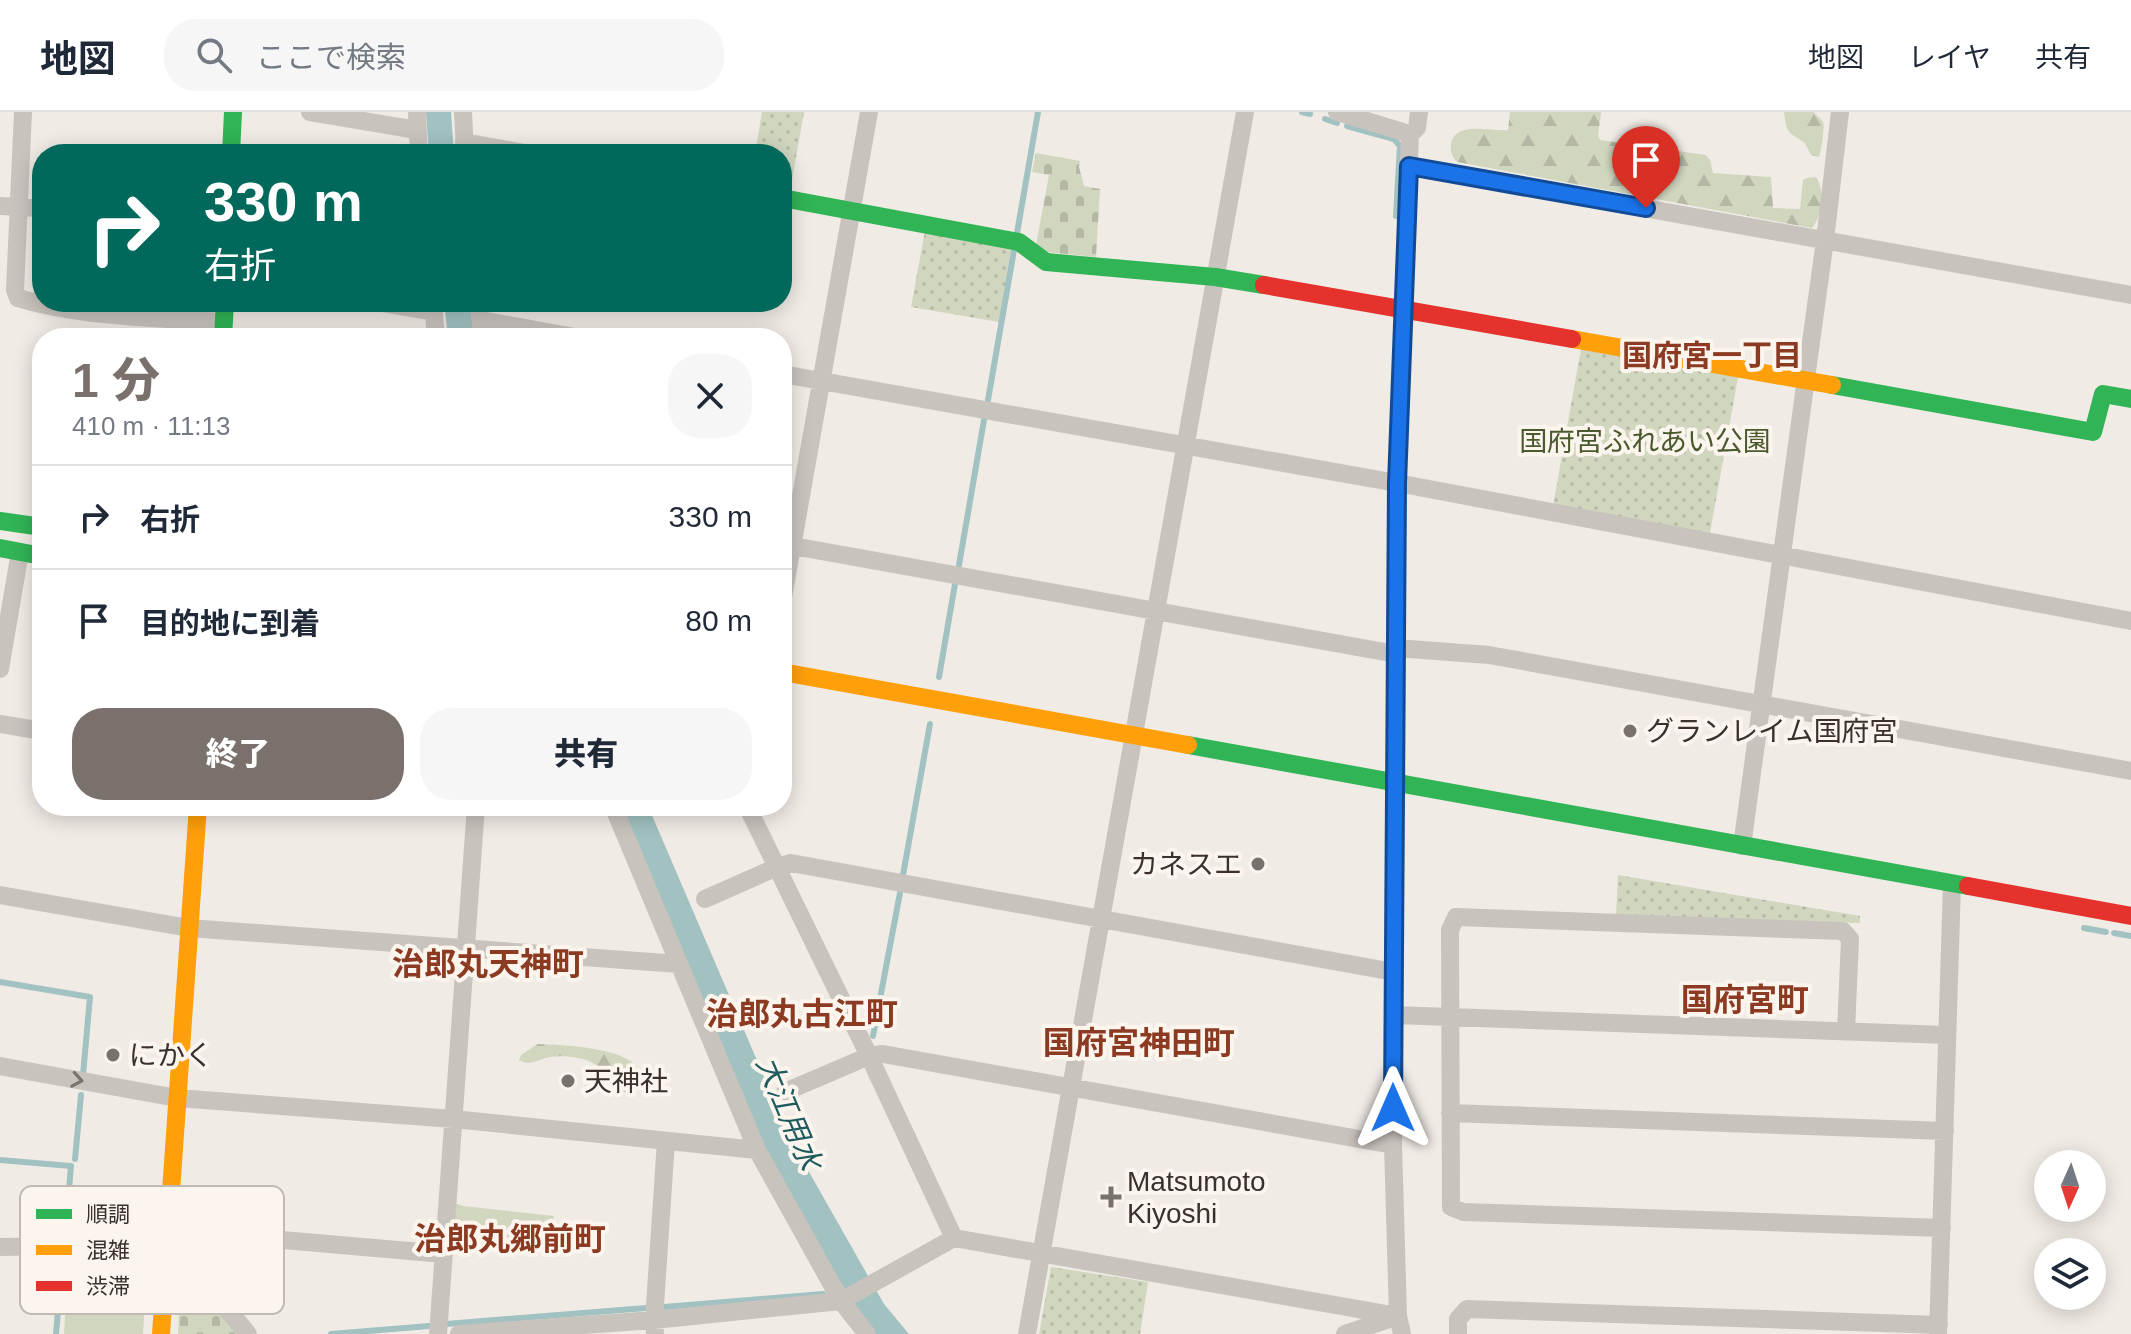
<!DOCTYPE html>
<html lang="ja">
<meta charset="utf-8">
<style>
:root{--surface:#fff;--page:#f6f6f7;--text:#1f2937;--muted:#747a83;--line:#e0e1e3;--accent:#7a716c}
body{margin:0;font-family:Helvetica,"Noto Sans JP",sans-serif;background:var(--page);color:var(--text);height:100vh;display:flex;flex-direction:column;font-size:30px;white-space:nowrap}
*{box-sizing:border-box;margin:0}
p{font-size:26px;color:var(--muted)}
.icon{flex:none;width:44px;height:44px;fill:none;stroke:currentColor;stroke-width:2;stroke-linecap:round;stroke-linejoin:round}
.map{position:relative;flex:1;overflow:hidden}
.side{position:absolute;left:32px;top:216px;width:760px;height:488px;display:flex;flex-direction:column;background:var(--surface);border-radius:32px;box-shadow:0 4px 20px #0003}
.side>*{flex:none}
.top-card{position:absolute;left:32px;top:32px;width:760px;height:168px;border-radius:32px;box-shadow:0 4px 20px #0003;background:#00695c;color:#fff;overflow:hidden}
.needle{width:52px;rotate:183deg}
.tools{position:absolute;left:2034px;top:1038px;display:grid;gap:16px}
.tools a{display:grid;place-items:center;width:72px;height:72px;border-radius:50%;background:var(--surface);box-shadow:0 4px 20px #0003;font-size:40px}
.pin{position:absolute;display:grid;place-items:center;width:68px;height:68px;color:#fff;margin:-82px -34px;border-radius:50% 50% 50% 0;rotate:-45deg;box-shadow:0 0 8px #0007}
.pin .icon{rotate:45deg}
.me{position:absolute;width:88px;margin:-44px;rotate:0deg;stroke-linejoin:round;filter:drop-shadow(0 0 6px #0008)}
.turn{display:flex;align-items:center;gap:28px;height:168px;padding:0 40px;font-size:36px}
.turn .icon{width:104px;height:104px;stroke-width:2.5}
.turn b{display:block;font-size:56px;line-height:68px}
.round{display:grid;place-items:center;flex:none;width:84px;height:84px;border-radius:32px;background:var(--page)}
.head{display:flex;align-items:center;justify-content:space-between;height:136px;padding:0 40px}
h1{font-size:48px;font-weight:800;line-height:60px;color:var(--accent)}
.cta{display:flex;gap:16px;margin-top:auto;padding:16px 40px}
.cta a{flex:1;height:92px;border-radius:32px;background:var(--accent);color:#fff;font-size:32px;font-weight:800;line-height:92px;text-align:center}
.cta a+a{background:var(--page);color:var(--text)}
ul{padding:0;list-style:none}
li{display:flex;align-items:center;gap:24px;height:104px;padding:0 40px;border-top:2px solid var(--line)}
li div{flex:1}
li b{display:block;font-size:30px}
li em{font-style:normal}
header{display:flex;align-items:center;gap:48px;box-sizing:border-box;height:112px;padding:0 40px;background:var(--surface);border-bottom:2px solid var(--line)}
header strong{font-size:38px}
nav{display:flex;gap:44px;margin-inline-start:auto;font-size:28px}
.search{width:560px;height:72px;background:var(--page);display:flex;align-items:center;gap:20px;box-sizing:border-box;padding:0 28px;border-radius:32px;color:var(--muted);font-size:30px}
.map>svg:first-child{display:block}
.grass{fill:#d1d6bf}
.forest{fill:url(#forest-firs)}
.cemetery{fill:url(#cemetery-stones)}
.park{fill:url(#park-dots)}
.water{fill:#a1c2c1}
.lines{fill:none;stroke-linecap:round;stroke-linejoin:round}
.stream{stroke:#a1c2c1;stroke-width:6}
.street{stroke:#c9c3be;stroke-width:18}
.fast{stroke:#30b455;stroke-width:18}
.slow{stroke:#ff9f0a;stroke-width:18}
.jam{stroke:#e5322d;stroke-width:18}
.oneway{stroke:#7b726d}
.route-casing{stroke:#114b97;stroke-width:20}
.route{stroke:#1a73e8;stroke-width:14}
.poi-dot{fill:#7a716c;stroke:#fbf5ee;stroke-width:3}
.labels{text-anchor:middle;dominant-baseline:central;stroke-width:8;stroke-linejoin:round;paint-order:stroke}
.park-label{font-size:28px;fill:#4a5a2e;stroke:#fbf5ee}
.poi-label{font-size:28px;fill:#3b302b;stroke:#fbf5ee;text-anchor:start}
.neighbourhood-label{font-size:30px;font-weight:bold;fill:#8c3b22;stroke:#fbf5ee}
.water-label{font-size:30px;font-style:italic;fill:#1f5a5e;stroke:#fbf5ee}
.quarter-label{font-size:32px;font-weight:bold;fill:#8c3b22;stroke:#fbf5ee}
.key{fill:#fbf5ee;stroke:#c1bab4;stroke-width:2}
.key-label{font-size:22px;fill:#3b302b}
</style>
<header>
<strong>地図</strong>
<div class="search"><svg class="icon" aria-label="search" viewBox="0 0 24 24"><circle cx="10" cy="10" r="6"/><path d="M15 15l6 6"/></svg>ここで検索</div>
<nav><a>地図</a><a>レイヤ</a><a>共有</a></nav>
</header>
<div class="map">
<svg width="2131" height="1222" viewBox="0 0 2131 1222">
<defs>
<pattern id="forest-firs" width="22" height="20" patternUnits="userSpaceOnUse" patternTransform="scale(2)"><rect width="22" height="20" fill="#d1d6bf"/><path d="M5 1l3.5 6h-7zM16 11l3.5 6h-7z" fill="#b4b8a4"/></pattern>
<pattern id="cemetery-stones" width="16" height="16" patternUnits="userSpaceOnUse" patternTransform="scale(2)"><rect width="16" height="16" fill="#d1d6bf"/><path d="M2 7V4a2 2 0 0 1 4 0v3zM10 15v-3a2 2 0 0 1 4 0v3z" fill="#b4b8a4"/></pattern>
<pattern id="park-dots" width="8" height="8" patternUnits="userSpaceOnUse" patternTransform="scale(2)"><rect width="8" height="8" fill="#d1d6bf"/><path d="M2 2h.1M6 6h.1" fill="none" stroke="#b4b8a4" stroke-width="1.8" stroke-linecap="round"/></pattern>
</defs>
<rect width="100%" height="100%" fill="#f0ebe5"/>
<path class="grass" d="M455 1091 463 1094 554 1104 551 1132 452 1120Z
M67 1167 146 1168 143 1222H64Z"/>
<path class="forest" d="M1510 0H1601L1598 24 1600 28 1706 43 1710 48 1713 61 1771 65 1773 96 1800 97 1803 68 1807 66 1816 65C1825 76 1822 105 1812 116L1457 50C1452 44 1450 40 1451 33 1454 8 1492 20 1508 18Z
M1784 0H1814C1815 2 1822 8 1823 10 1825 15 1821 40 1819 45L1811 43 1805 31 1790 21 1786 14Z
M538 932C563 933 621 935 637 955L632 976 626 980H620C607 972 608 959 595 952 583 945 564 943 550 945 538 947 531 955 519 948L521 943Z"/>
<path class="cemetery" d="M1036 41 1080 49 1079 55 1084 74 1100 77 1096 145 1046 140 1036 133 1049 63 1032 60Z
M180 1177 205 1183 242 1222H178Z"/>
<path class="park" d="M762 0H804L790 80 782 78V42H755Z
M925 119 1011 136 999 210 911 195Z
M1581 237 1738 265 1710 421 1553 394Z
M1618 763 1860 804V811L1616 803Z
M1051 1155 1148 1170 1140 1222H1039Z"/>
<path class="water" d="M426 0H451L454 42H429Z
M444 190H470L474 226H448Z
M619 694H648L792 1030 884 1192 909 1222H875L854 1194 768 1044Z"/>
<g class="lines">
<path class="stream" d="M1302 0 1310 2
M1325 7 1337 11
M1347 14 1394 27 1400 34 1396 104
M1017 121 1038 0
M988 288 1014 138
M959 453 984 308
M939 565 955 472
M903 763 930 612
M2084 816 2106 820
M2114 821 2131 824
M0 870 90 885 83 963
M873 924 900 781
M75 1047 81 983
M0 1048 71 1054 65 1123
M664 1195 823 1182
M446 1212 646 1196
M56 1222 63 1142
M331 1222 429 1214"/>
<path class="street" d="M23 0 15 178 18 186C82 205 157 206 224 210
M310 0 417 18
M417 0 419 42
M463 0 465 39
M1337 0 1410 22 1397 371 1393 1033 1398 1204 1402 1222
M1410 22 1417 16 1419 0
M464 30 530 42
M1409 54 2131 183
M0 94 42 96
M376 190 434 200
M433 190 436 226
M479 190 482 226
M481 208 580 226
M782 262 1397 371 2131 509
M782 432 1396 542
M782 491 869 0
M1396 536 1489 543 2131 659
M0 557 20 440
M0 612 42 619
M613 694 757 1038 841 1189 867 1222
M747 694 869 944 954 1126
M1742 734 1825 128 1840 0
M0 783 189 816 679 852
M705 787 777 755 791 751 1394 860
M1394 903 1947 923
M1846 919 1850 827 1843 819 1456 805 1450 818 1451 1095 1463 1100 1942 1116
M0 954 177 986 453 1007 757 1038
M785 980 869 944 883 942 1393 1033
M1450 1001 1945 1019
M168 1118 444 1142
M0 1135 167 1132
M165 1161C206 1177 220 1187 248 1222
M438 1222 476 694
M459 1222 654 1208 841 1189 954 1126 1398 1204
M655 1222 654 1208 666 1029
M1027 1222 1245 0
M1345 1222 1395 1205
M1458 1222V1207L1467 1197 1939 1213
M1938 1222 1952 772"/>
<path class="fast" d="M231 42 233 0
M782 86 1019 130 1046 150 1215 165 1264 173
M223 226 225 190
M1832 273 2093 320 2103 282 2131 287
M0 409 42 415
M0 436 42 444
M1188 633 1968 774"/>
<path class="slow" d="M1572 227 1832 273
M782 560 1188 633
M161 1222 198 694"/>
<path class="jam" d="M1264 173 1572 227
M1968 774 2131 804"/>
</g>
<defs><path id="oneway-chevron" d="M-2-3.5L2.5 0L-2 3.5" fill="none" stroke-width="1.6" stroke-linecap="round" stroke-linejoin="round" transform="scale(2)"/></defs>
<use class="oneway" href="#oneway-chevron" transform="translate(77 968) rotate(10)"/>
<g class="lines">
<defs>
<path id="route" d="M1393 996 1397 371 1409 54 1646 96"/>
</defs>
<use href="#route" class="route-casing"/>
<use href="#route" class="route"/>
</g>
<g class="poi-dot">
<circle cx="1630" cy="619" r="8"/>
<circle cx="1258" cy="752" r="8"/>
<circle cx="113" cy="943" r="8"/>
<circle cx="568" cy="969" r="8"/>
<path d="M1107 1073h8v8h8v8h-8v8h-8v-8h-8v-8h8z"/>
</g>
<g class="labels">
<g class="park-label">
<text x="1645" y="329">国府宮ふれあい公園</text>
</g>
<g class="poi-label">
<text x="1646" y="619">グランレイム国府宮</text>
<text x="1242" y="752" text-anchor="end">カネスエ</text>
<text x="129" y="943">にかく</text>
<text x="584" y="969">天神社</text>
<text x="1127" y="1069">Matsumoto<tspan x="1127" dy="32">Kiyoshi</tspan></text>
</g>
<g class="neighbourhood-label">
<text x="1712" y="243">国府宮一丁目</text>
</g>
<g class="water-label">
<text transform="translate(789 1001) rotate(67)">大江用水</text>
</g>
<g class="quarter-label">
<text x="488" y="852">治郎丸天神町</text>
<text x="1745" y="888">国府宮町</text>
<text x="802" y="902">治郎丸古江町</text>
<text x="1139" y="931">国府宮神田町</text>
<text x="510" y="1127">治郎丸郷前町</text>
</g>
</g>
<rect x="20" y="1074" width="264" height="128" rx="12" class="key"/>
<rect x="36" y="1097" width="36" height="10" fill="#30b455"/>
<rect x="36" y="1133" width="36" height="10" fill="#ff9f0a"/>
<rect x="36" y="1169" width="36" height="10" fill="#e5322d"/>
<g class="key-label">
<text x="86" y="1110">順調</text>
<text x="86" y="1146">混雑</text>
<text x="86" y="1182">渋滞</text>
</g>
</svg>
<div class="tools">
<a><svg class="needle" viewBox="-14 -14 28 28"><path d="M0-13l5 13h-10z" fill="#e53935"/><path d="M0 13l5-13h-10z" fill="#747a83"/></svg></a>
<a><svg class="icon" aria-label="layers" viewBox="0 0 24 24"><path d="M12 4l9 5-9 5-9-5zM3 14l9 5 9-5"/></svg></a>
</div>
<div class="pin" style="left:1646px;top:96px;background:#d93025"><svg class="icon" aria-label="arrive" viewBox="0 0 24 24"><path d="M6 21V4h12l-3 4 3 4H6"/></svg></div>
<svg class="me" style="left:1393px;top:996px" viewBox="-20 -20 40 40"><path d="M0-17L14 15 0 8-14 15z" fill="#1a73e8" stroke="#fff" stroke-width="4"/></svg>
<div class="top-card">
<div class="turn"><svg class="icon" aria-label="right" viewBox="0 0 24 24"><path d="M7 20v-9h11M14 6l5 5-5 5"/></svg><div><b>330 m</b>右折</div></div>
</div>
<section class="side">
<div class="head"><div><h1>1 分</h1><p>410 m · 11:13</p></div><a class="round"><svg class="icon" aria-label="close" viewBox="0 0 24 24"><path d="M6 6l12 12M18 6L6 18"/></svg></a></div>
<ul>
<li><svg class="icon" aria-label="right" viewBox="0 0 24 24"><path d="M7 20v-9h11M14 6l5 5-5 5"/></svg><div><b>右折</b></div><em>330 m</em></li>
<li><svg class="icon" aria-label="arrive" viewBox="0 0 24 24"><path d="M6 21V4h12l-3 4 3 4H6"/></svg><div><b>目的地に到着</b></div><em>80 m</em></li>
</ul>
<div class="cta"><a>終了</a><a>共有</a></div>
</section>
</div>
